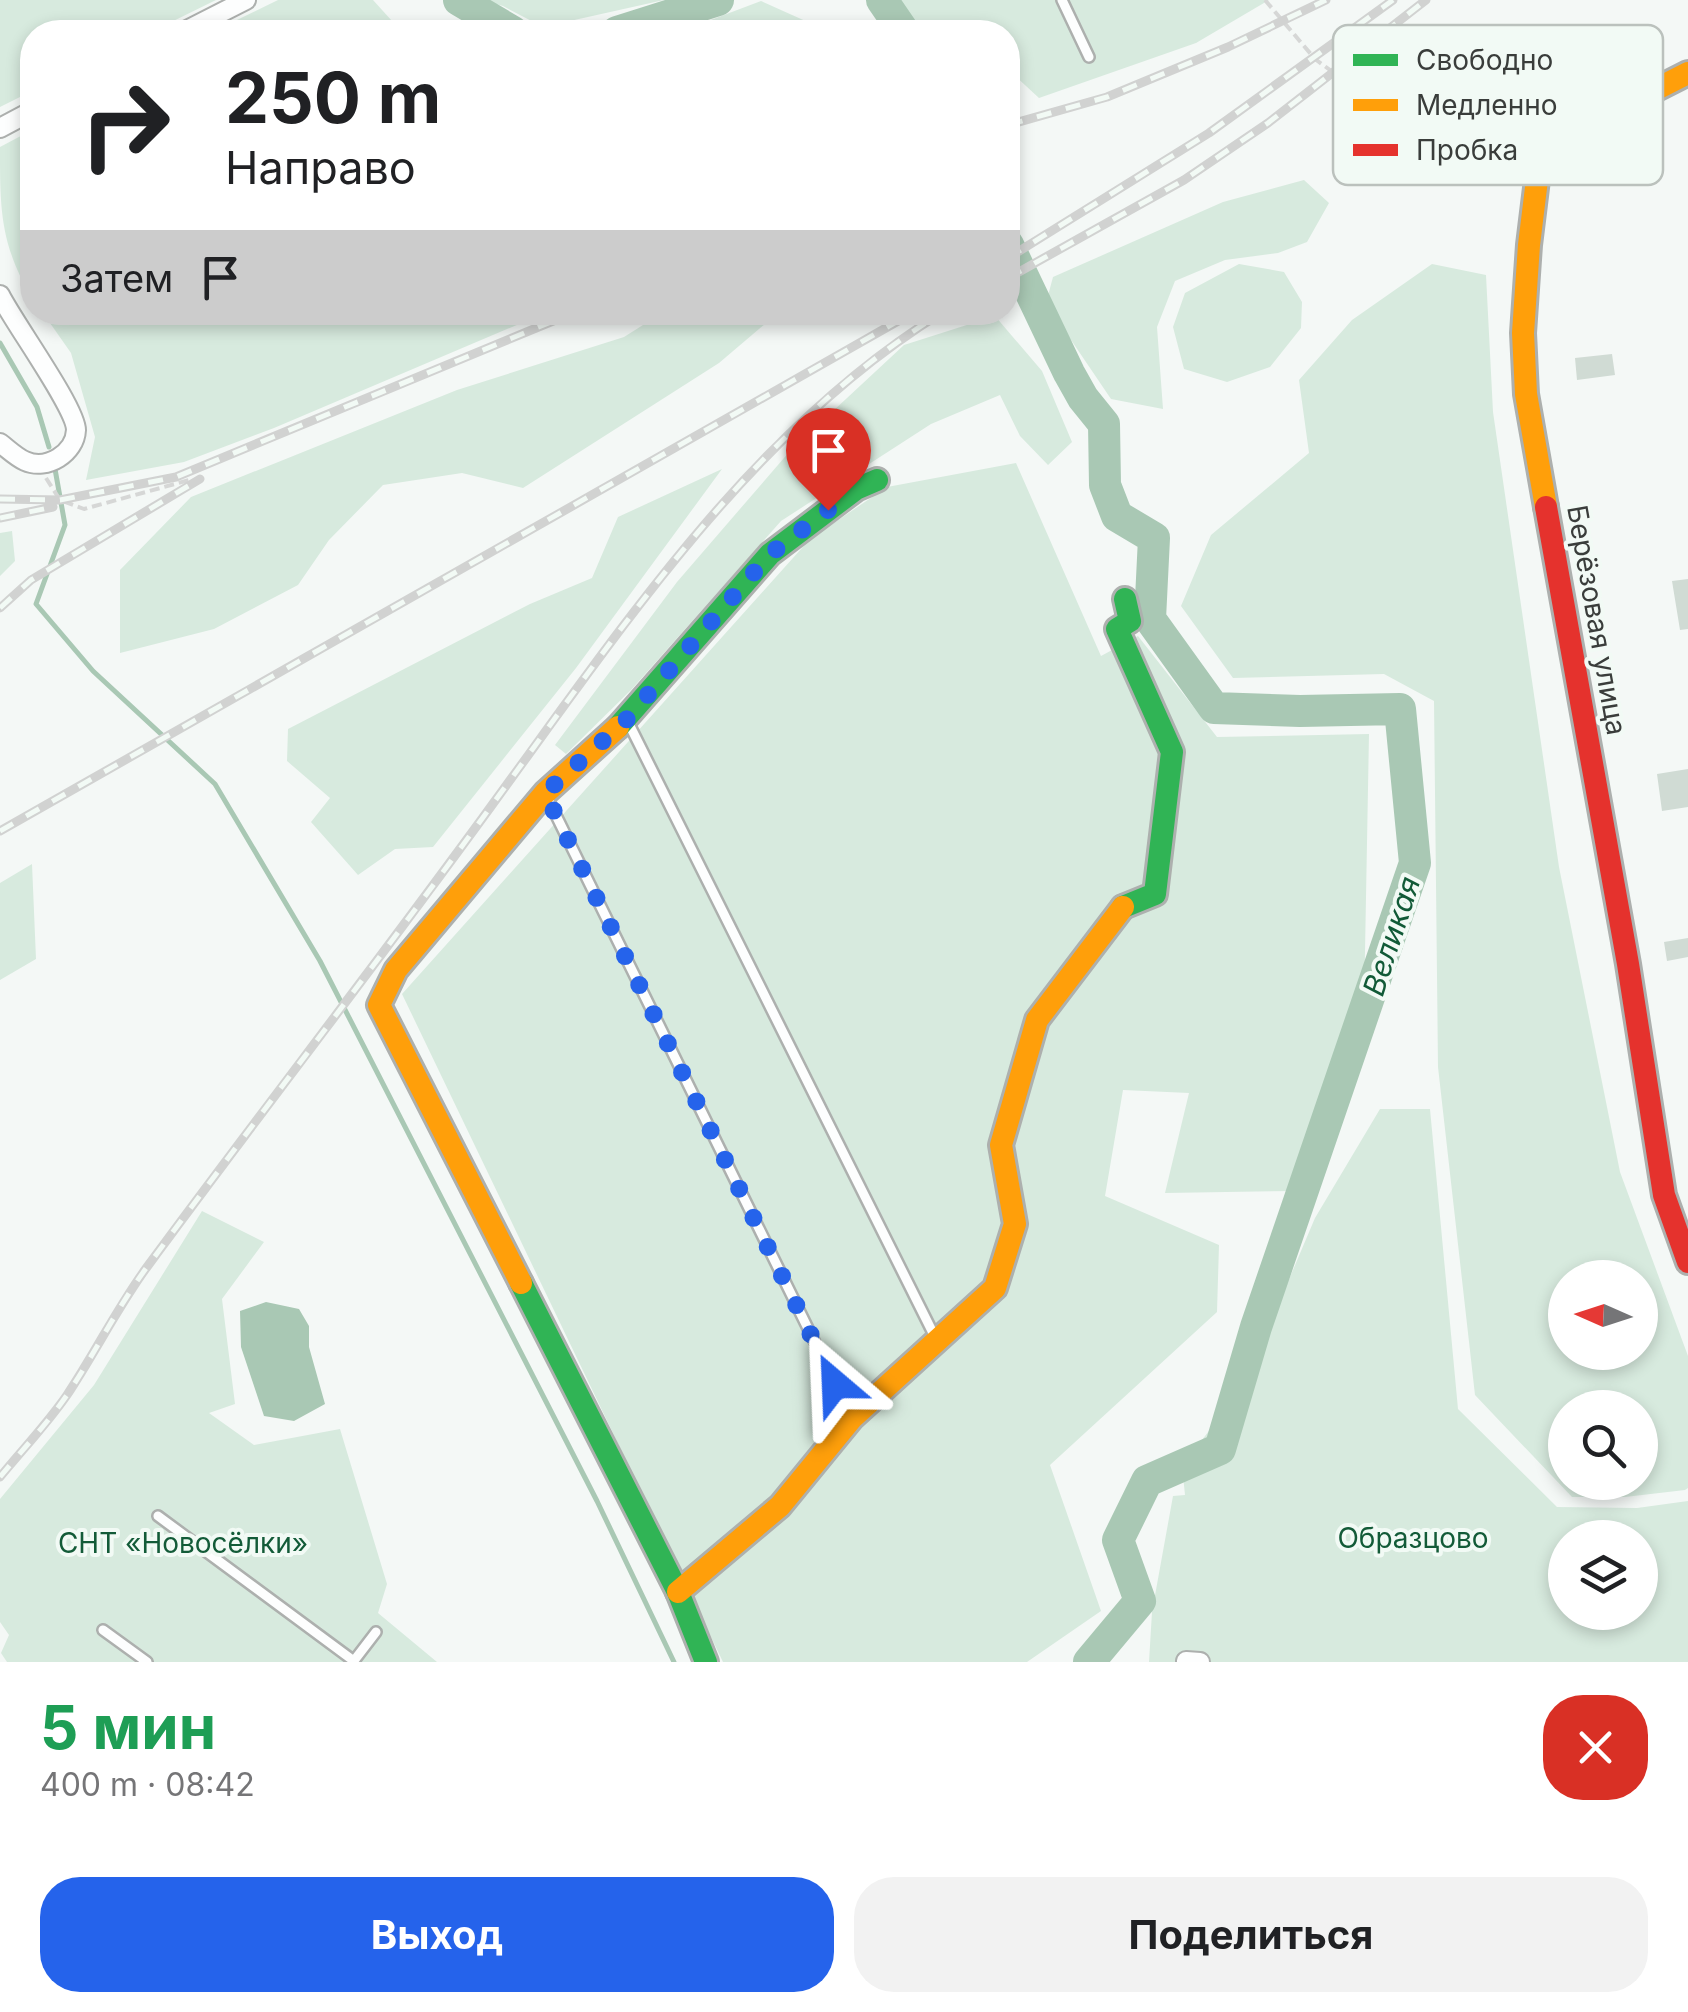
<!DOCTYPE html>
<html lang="ru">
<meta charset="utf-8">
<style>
:root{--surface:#fff;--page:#f2f2f2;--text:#202124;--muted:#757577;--accent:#2563eb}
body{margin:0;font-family:Inter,sans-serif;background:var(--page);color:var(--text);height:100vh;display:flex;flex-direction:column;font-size:38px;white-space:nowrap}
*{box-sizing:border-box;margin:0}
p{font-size:32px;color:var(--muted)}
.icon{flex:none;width:55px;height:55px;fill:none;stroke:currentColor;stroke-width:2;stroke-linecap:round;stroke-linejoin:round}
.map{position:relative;height:1662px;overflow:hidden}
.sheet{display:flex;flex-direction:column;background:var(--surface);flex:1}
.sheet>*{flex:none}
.hud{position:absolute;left:20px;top:20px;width:1000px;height:305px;border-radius:40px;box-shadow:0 5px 15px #0003;background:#fff;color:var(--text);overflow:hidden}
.needle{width:65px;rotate:273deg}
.fabs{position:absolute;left:1548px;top:1260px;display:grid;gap:20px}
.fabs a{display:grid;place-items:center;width:110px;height:110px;border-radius:50%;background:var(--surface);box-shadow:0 5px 15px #0003;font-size:50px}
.pin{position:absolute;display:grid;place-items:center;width:85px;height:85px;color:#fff;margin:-102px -42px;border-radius:50% 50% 50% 0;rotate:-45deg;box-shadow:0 0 10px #0007}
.pin .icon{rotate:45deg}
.me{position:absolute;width:110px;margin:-55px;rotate:334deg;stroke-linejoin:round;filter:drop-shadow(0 0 8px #0008)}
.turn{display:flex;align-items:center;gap:35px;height:210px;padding:0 40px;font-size:45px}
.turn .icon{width:130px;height:130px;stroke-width:2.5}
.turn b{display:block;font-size:70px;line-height:85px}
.then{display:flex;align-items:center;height:95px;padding:0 40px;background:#0003;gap:20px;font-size:38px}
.round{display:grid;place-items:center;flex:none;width:105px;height:105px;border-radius:40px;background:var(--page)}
.head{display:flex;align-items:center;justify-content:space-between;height:170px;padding:0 40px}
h1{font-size:60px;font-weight:700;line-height:75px;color:#1e9e55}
.cta{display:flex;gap:20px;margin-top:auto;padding:20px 40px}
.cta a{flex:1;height:115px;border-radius:40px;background:var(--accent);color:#fff;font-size:40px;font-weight:700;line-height:115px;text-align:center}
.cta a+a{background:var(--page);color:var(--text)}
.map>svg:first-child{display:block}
.green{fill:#d7eade;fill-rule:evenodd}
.water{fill:#a9c8b4}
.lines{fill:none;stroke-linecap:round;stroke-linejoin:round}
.stream{stroke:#a9c8b4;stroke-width:5}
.river{stroke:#a9c8b4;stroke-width:32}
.building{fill:#d0dbd4}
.lane-casing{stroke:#adb0ae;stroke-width:14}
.street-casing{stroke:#adb0ae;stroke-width:22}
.fast-casing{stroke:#adb0ae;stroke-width:28}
.slow-casing{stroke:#adb0ae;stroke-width:28}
.jam-casing{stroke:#adb0ae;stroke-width:28}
.path{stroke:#d6d7d6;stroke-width:4;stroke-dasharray:10 5;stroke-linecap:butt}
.lane{stroke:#fdfefe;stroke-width:9}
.street{stroke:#fdfefe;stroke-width:18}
.fast{stroke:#30b455;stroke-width:22}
.slow{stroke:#ff9f0a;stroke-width:22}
.jam{stroke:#e5322d;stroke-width:22}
.rail-casing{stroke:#d1d2d1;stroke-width:9}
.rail{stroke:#f2faf5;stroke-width:5;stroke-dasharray:15;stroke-linecap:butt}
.route{stroke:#2563eb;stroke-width:18;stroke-dasharray:0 32.4}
.labels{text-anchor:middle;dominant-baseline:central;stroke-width:8;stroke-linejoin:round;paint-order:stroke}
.street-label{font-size:28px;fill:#3a3d3b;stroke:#f2faf5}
.park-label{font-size:28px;fill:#135b38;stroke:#f2faf5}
.water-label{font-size:30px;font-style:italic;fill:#115a37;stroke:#f2faf5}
.key{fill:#f2faf5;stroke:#bbc1bd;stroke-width:2.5}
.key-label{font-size:28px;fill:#3a3d3b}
</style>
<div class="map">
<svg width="1688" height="1662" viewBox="0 0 1688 1662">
<rect width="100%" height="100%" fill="#f4f8f6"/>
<path class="green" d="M0 0H216L151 32H32V91L0 107Z
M278 0H373L402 32H212Z
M482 0H664L543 27 503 6Z
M891 0H1269L1196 43 1039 98 1013 74H1008V32H923Z
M761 1 830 32H679Z
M32 130V298C0 244 0 209 0 147Z
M1304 180 1329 203 1307 242 1278 253 1225 260 1175 281 1157 327 1163 409 1111 399 1046 303 1053 277 1223 202Z
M1239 264 1284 272 1302 302 1301 328 1270 367 1227 382 1184 369 1173 327 1185 293Z
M1432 264 1486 275 1493 412 1559 867 1620 1172 1688 1356V1488L1685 1490 1625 1497H1572L1475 1395 1438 1067 1434 701 1384 674 1233 678 1181 606 1211 535 1309 453 1299 380 1352 320ZM1565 1278H1640V1352H1565ZM1565 1408H1640V1482H1565Z
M43 313H545L274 428 184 462 86 480 95 437 71 353Z
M662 313H778L719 363 523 488 462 473 383 485 329 540 298 585 214 629 120 653V570L191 497 457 390 624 337Z
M995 316 1042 371 1072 442 1048 465 1020 436 1000 395 931 424 781 521 631 690 566 754 555 745 677 582 790 451 904 345Z
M1016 463 1101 656 1138 636 1217 737 1369 734 1364 1006 1294 1191 1165 1193 1189 1093 1123 1090 1105 1196 1219 1245 1217 1312 1050 1465 1101 1611 1027 1662H723L402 994 810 539 887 487Z
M722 469 576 668 433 847 395 849 358 875 311 822 330 798 287 761 288 729 530 604 592 578 618 517Z
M12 531 15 561 0 576V533Z
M32 864 36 959 0 980V883Z
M1380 1109H1430L1458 1409 1557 1507 1637 1508 1688 1501V1662H1149L1152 1612 1173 1496 1185 1495 1182 1466 1215 1423 1276 1310 1315 1218ZM1565 1538H1640V1612H1565Z
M202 1211 264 1242 222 1299 235 1404 209 1413 254 1445 340 1429 387 1584 378 1613 437 1662H7L1 1653 9 1635 0 1622V1499L94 1385Z"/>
<path class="water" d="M266 1302 299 1309 309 1326V1347L325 1404 294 1421 264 1416 241 1347 240 1311Z"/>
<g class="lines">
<path class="stream" d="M0 343 37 407 49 447
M55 469 65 525 36 604 93 671 215 784 320 961 597 1501 674 1662"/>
<path class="river" d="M459 0 513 32
M882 0 904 32
M617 32 718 0
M1008 245 1069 373 1083 398 1104 424 1105 485 1117 516 1154 538 1150 619 1214 708 1300 711 1400 709 1415 863 1256 1327 1220 1449 1147 1481 1118 1540 1140 1601 1089 1662"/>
</g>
<path class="building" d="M1612 354 1615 375 1577 380 1575 358Z
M1688 579V629L1680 630 1672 581Z
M1688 769V807L1662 811 1657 774Z
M1688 938V957L1667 961 1664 942Z"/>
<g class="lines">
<defs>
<path id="lane" d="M1062 0 1089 57
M627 720 935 1337
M547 797 851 1416
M158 1516 354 1661
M103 1630 147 1662
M353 1662 376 1632"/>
<path id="street" d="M183 32 246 0
M0 128 32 111
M0 295C14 323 76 408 76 430 75 453 47 471 25 461 16 457 8 449 0 443
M1186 1661 1200 1662"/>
<path id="fast" d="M618 727 770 554 856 489 877 480
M1123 907 1155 894 1172 752 1117 629 1130 621 1125 599
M521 1283 678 1592 706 1662"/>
<path id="slow" d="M1546 507 1526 394 1523 333 1529 245 1540 155 1549 139 1563 128 1631 102 1688 73
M521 1283 379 1005 396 970 545 793 618 727
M678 1592 780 1506 852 1418 995 1288 1015 1224 1001 1145 1037 1020 1123 907"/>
<path id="jam" d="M1546 507 1628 964 1664 1195 1688 1262"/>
</defs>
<use href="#lane" class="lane-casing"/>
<use href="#street" class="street-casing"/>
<use href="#fast" class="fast-casing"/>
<use href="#slow" class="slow-casing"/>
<use href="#jam" class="jam-casing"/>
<path class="path" d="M1265 0 1315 59 1334 73 1347 92 1394 104 1473 102 1545 113
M46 478 60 500 84 509 193 479"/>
<use href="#lane" class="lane"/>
<use href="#street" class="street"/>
<use href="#fast" class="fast"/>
<use href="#slow" class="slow"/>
<use href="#jam" class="jam"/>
<defs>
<path id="rail" d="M1008 125 1107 97 1228 47 1326 0
M1008 258 1209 133 1393 0
M1008 278 1184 180 1268 123 1426 0
M0 499 60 500 176 477 575 312
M0 518 53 507
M0 608 31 580 200 479
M0 831 914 312
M0 1477C22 1450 47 1424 67 1395 95 1353 117 1308 147 1267 264 1108 385 953 500 794 627 620 757 426 943 312"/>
</defs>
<use href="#rail" class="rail-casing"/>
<use href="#rail" class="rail"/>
</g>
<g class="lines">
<path class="route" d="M828 510 770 554 627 719 545 793 835 1384"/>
</g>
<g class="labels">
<g class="street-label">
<text transform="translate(1597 620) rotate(80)">Берёзовая улица</text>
</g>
<g class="park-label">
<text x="1413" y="1538">Образцово</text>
<text x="183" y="1543">СНТ «Новосёлки»</text>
</g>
<g class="water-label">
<text transform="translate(1391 936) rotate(-72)">Великая</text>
</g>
</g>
<rect x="1333" y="25" width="330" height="160" rx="15" class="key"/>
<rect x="1353" y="54" width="45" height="12" fill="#30b455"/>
<rect x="1353" y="99" width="45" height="12" fill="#ff9f0a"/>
<rect x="1353" y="144" width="45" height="12" fill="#e5322d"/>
<g class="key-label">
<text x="1416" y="70">Свободно</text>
<text x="1416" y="115">Медленно</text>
<text x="1416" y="160">Пробка</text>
</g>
</svg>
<div class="fabs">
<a><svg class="needle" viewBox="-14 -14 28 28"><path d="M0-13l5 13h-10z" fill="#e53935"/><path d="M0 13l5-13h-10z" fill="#757577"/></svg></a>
<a><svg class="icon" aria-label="search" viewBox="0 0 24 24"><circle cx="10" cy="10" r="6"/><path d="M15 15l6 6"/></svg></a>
<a><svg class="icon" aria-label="layers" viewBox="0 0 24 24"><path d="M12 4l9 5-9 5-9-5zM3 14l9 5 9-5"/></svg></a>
</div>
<div class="pin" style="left:828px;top:510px;background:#d93025"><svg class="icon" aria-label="arrive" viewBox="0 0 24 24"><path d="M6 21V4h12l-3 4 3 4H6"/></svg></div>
<svg class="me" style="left:835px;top:1384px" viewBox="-20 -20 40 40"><path d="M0-17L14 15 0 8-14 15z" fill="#2563eb" stroke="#fff" stroke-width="4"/></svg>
<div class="hud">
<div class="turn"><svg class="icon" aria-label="right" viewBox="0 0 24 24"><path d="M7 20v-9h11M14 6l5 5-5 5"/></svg><div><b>250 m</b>Направо</div></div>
<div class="then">Затем<svg class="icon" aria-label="arrive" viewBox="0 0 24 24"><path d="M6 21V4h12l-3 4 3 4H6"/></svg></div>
</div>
</div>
<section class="sheet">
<div class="head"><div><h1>5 мин</h1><p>400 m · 08:42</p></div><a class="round" style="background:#d93025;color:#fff"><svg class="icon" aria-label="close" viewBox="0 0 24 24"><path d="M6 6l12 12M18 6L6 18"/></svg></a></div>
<div class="cta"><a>Выход</a><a>Поделиться</a></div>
</section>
